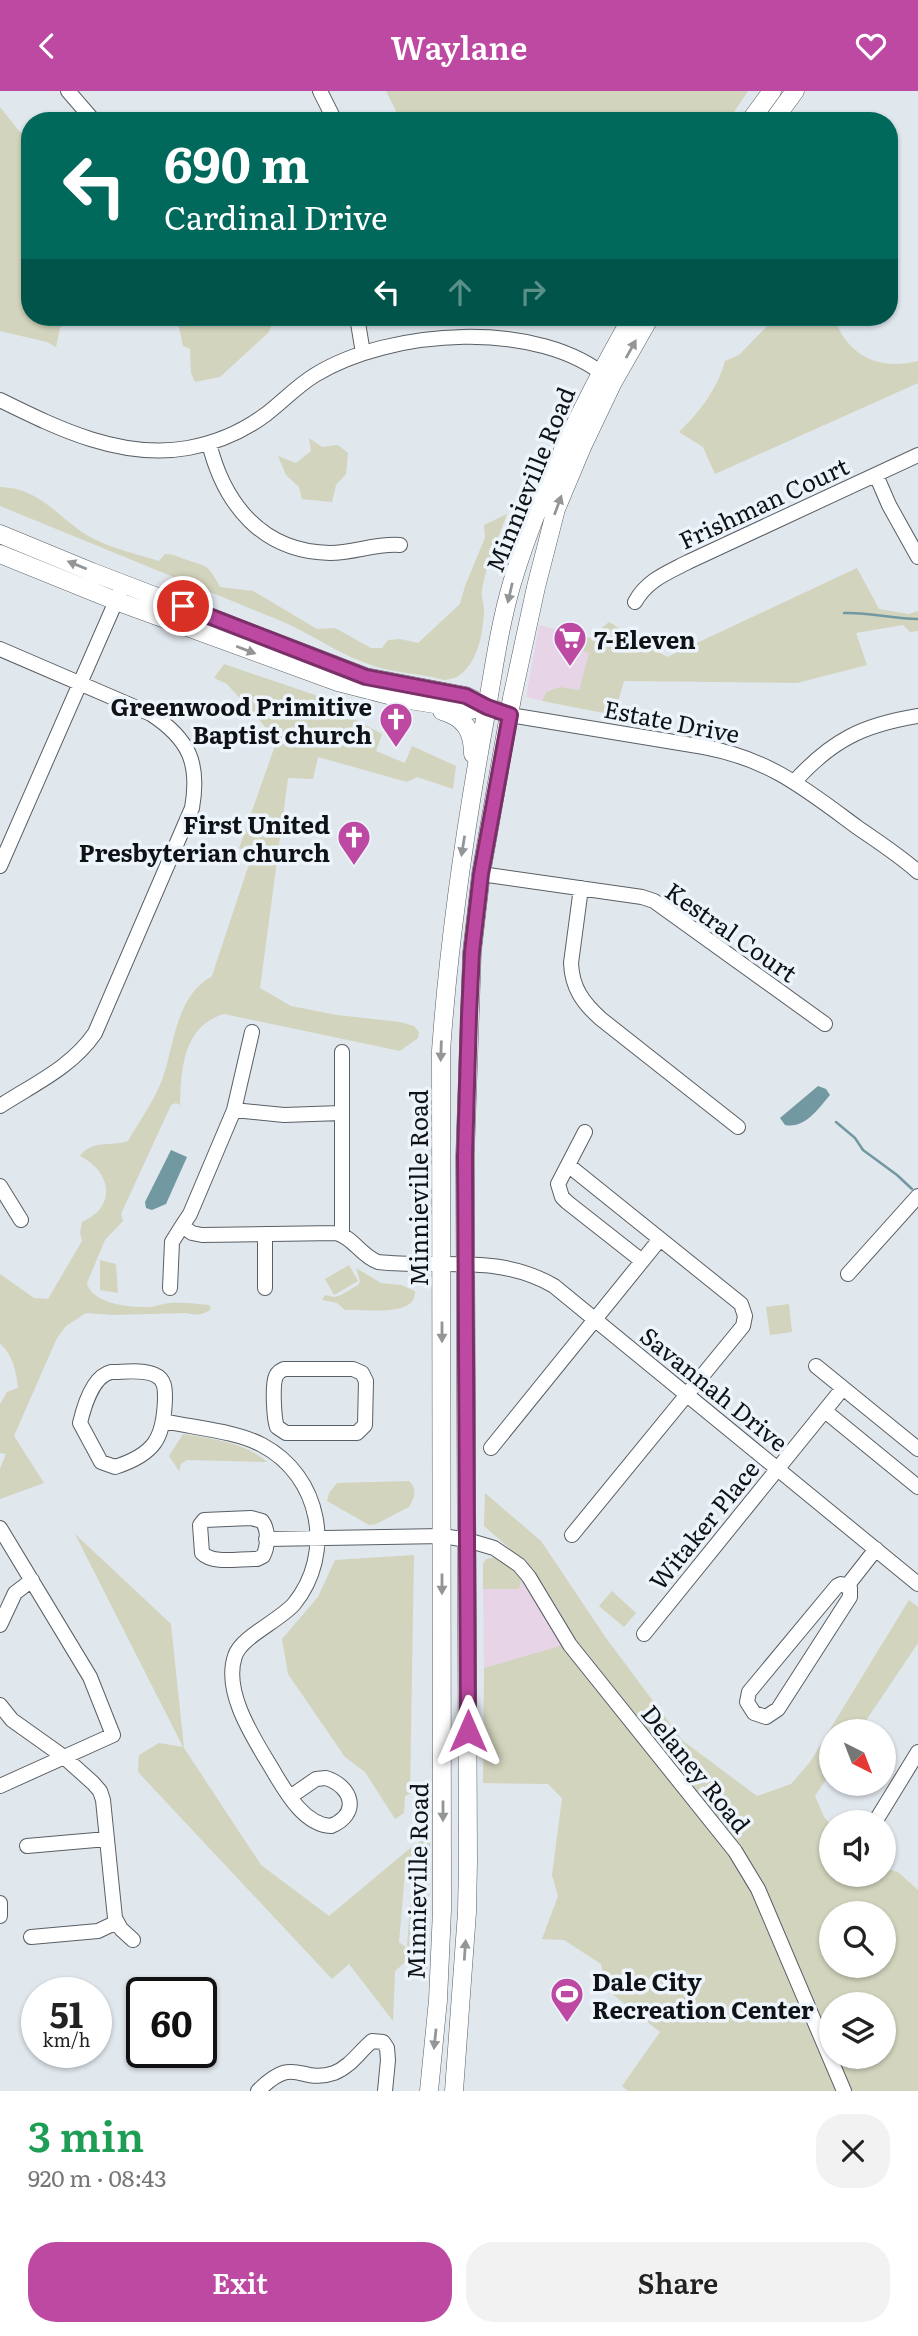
<!DOCTYPE html>
<meta charset="utf-8">
<style>
:root{--surface:#fff;--page:#f2f2f2;--text:#222;--muted:#767676;--accent:#bd49a2}
body{margin:0;font-family:Literata,serif;background:var(--page);color:var(--text);height:100vh;display:flex;flex-direction:column;font-size:26px;white-space:nowrap}
*{box-sizing:border-box;margin:0}
p{font-size:23px;color:var(--muted)}
.icon{flex:none;width:38px;height:38px;fill:none;stroke:currentColor;stroke-width:2;stroke-linecap:round;stroke-linejoin:round}
.map{position:relative;height:2000px;overflow:hidden}
.sheet{display:flex;flex-direction:column;background:var(--surface);flex:1}
.sheet>*{flex:none}
.hud{position:absolute;left:21px;top:21px;width:877px;height:214px;border-radius:28px;box-shadow:0 2px 5px #0004;background:#00695c;color:#fff;overflow:hidden}
.needle{width:46px;rotate:138deg}
.buttons{position:absolute;left:819px;top:1628px;display:grid;gap:14px}
.buttons a{display:grid;place-items:center;width:77px;height:77px;border-radius:50%;background:var(--surface);box-shadow:0 2px 5px #0004;font-size:35px}
.speed{position:absolute;left:21px;top:1886px;display:flex;gap:14px;font-size:35px;font-weight:700;text-align:center}
.speed>*{display:grid;place-content:center;width:91px;height:91px;border-radius:50%;background:var(--surface);box-shadow:0 2px 5px #0004;line-height:1}
.speed small{font-size:18px;font-weight:400}
.speed .limit{border:4px solid #111;border-radius:10px;background:#fff;color:#111}
.pin{position:absolute;display:grid;place-items:center;width:60px;height:60px;color:#fff;margin:-30px;border:4px solid #fff;border-radius:50%;box-shadow:0 2px 7px #0007}
.me{position:absolute;width:77px;margin:-38px;rotate:0deg;stroke-linejoin:round;filter:drop-shadow(0 0 5px #0008)}
.turn{display:flex;align-items:center;gap:24px;height:147px;padding:0 28px;font-size:32px}
.turn .icon{width:91px;height:91px;stroke-width:2.5}
.turn b{display:block;font-size:49px;line-height:60px}
.lanes{display:flex;align-items:center;height:66px;padding:0 28px;background:#0003;justify-content:center;gap:35px;direction:ltr}
.lanes .off{opacity:.35}
.round{display:grid;place-items:center;flex:none;width:74px;height:74px;border-radius:28px;background:var(--page)}
.head{display:flex;align-items:center;justify-content:space-between;height:119px;padding:0 28px}
h1{font-size:42px;font-weight:600;line-height:52px;color:#1e9e55}
.button{display:flex;gap:14px;margin-top:auto;padding:14px 28px}
.button a{flex:1;height:80px;border-radius:28px;background:var(--accent);color:#fff;font-size:28px;font-weight:600;line-height:80px;text-align:center}
.button a+a{background:var(--page);color:var(--text)}
header{display:flex;justify-content:space-between;align-items:center;height:91px;padding:0 28px;background:var(--accent);color:#fff;font-size:32px;font-weight:600}
.map>svg:first-child{display:block}
.commercial{fill:#e7d5e7}
.green{fill:#d2d4bd;fill-rule:evenodd}
.water{fill:#7298a1}
.lines{fill:none;stroke-linecap:round;stroke-linejoin:round}
.stream{stroke:#7298a1;stroke-width:2.5}
.minor-casing{stroke:#595f65;stroke-width:16}
.major-casing{stroke:#595f65;stroke-width:19}
.minor{stroke:#fff;stroke-width:14}
.major{stroke:#fff;stroke-width:18}
.oneway{fill:#939596}
.route-casing{stroke:#7b2f69;stroke-width:18}
.route{stroke:#bd49a2;stroke-width:12}
.labels{text-anchor:middle;dominant-baseline:central;stroke-width:7;stroke-linejoin:round;paint-order:stroke}
.street-label{font-size:24px;fill:#101315;stroke:#edf4fb}
.poi-label{font-size:24px;font-weight:bold;fill:#101315;stroke:#edf4fb;text-anchor:start}
</style>
<header><svg class="icon" aria-label="back" viewBox="0 0 24 24"><path d="M15 5l-7 7 7 7"/></svg>Waylane<svg class="icon" aria-label="heart" viewBox="0 0 24 24"><path d="M12 20l-8-8c-3-5 5-10 8-4 3-6 11-1 8 4z"/></svg></header>
<div class="map">
<svg width="918" height="2000" viewBox="0 0 918 2000">
<rect width="100%" height="100%" fill="#e0e7ed"/>
<path class="commercial" d="M539 534 571 542 568 555 590 562 579 599 560 596 546 601 542 610 526 606Z
M522 1488 563 1555 484 1577 483 1498H519Z"/>
<path class="green" d="M386 0H748L728 30H596L585 24 577 30H401Z
M0 16 19 40 30 45V226H70L60 237 56 256 47 251 0 240Z
M174 226H274L269 241 220 286 195 291 191 282 190 258 183 255 178 231Z
M776 226H834C847 265 879 280 918 270V292L715 383 703 356 679 341C699 322 718 297 725 270L739 264Z
M309 347 322 356 338 354 348 362 346 383 336 394 332 411 302 408 299 396 286 384 278 365 296 372 311 360Z
M0 396C42 397 59 429 92 447 113 458 137 463 159 470L165 463C174 463 178 466 187 469 209 476 208 474 220 496L253 500 317 538 335 537 371 557H382L388 549 400 548 418 552 460 513 465 495 485 447 484 434 507 423C500 443 491 463 485 484 484 490 481 499 482 505 482 511 485 515 484 521 483 545 475 588 444 589 421 582 397 583 374 575 342 565 316 546 286 532L0 415Z
M857 477 879 518 909 523 918 520V540L910 541 903 534 856 542 867 574 797 592 624 590 614 624 542 610 546 601 560 596 579 599 589 562 568 555 571 542 590 547 609 531 667 566Z
M224 573 321 606 326 613 382 643 376 660 405 672 412 655 456 675 453 698 417 686 407 691 318 666 313 688 288 687 260 897 291 915 337 924 400 931 414 935 419 941 418 947 400 960 224 923C183 935 181 978 180 1014L176 1012 171 1014 121 1123 123 1130 105 1149 87 1192C91 1211 125 1216 143 1216 152 1217 161 1213 170 1212 183 1211 196 1213 209 1214L211 1218C203 1225 195 1224 185 1222L113 1224 86 1222 66 1235 57 1247 14 1345 44 1392 0 1408V1378L6 1363 0 1362V1313L7 1301 18 1297C16 1279 13 1265 0 1252V1183L34 1207 48 1208 82 1150 80 1142 82 1131C117 1116 112 1081 80 1065 93 1048 111 1056 128 1050 139 1031 154 1010 162 989 175 953 175 906 212 885L252 764 239 757 277 649 227 593 214 587Z
M100 1169 116 1173 118 1202 100 1199Z
M349 1174 358 1190 334 1204 325 1188Z
M356 1177 381 1192 401 1194 415 1200C416 1228 363 1217 345 1219L337 1212 322 1209 325 1204 334 1206 341 1204 358 1194 360 1190Z
M789 1213 792 1241 770 1244 766 1216Z
M183 1343C212 1348 244 1351 267 1371L187 1369 181 1373 179 1380 169 1365Z
M409 1390C418 1398 414 1408 409 1416L376 1433 369 1434 327 1410 329 1402 337 1392Z
M485 1402 541 1450 606 1547 683 1650 757 1705 791 1693 810 1671 909 1509 918 1516V1552L859 1640H831V1681L815 1705 824 1726 831 1734V1783H884V1777L898 1781 918 1799V2000H628L622 1995 660 1941 606 1898 601 1873 564 1849 542 1848 558 1805 552 1784 562 1707 548 1693 483 1692 484 1577 577 1550 543 1493 523 1469 484 1435ZM831 1822H884V1874H831ZM831 1913H884V1965H831Z
M75 1443 171 1533 184 1657 261 1774 329 1825 414 1754 430 1745 427 1891 409 1868 395 1880 393 1930 349 1873 332 1888 138 1681 139 1664 159 1652 183 1656ZM414 1758 407 1857 399 1851 405 1781Z
M414 1464 410 1703 405 1705 404 1722 395 1728 365 1681 345 1666 288 1583 282 1548 318 1506 335 1469Z
M495 1466 507 1473 522 1488 519 1498H483V1473L486 1468Z
M612 1500 636 1522 624 1536 599 1515Z"/>
<path class="water" d="M818 995 826 998 830 1004C818 1018 805 1038 785 1034L780 1027Z
M171 1059 187 1066 166 1113 152 1119 146 1117 145 1111Z"/>
<g class="lines">
<path class="stream" d="M844 522C870 521 893 528 918 528
M836 1031 855 1047 863 1059 897 1084 912 1098"/>
<defs>
<path id="minor" d="M68 0 94 30
M320 0 335 30
M357 226 363 262
M0 309C57 337 121 369 188 357 216 352 242 341 265 324 282 311 297 295 315 284 389 238 540 227 609 288
M209 352C224 413 262 461 330 462 354 462 376 452 400 454
M876 384 889 414 918 466
M635 511C647 489 667 482 688 471L918 364
M0 558 151 623C189 648 200 672 192 717L95 942C72 976 34 993 0 1015
M510 624 704 656C769 668 804 697 857 736 877 750 899 764 918 781
M794 691C832 649 863 634 918 625
M0 775 120 501
M481 783 642 806 654 810 825 933
M581 797 571 872C572 897 583 912 601 928L738 1036
M342 961V1144
M234 1019 252 941
M341 1022 284 1024 234 1019 190 1123 182 1135 192 1142 202 1144 336 1142C353 1146 361 1165 378 1171 440 1178 498 1162 554 1195L918 1493
M585 1041 558 1093 562 1106 567 1111 642 1170
M568 1074 741 1213 745 1225 743 1235 572 1444
M0 1095 21 1129
M265 1143V1197
M848 1183 918 1105
M170 1197 172 1151 182 1135
M816 1275 918 1358
M353 1278 362 1282 366 1290 365 1334 357 1342H286L277 1336C274 1328 272 1294 276 1285 278 1281 280 1280 284 1278Z
M111 1281C124 1281 144 1278 155 1284 165 1288 165 1298 165 1307 164 1347 155 1363 115 1376L101 1371 80 1332C84 1315 93 1285 111 1281Z
M825 1320 918 1396
M164 1330C194 1337 236 1340 262 1354 321 1385 335 1463 294 1513 279 1530 241 1546 235 1565 222 1603 257 1652 275 1683 287 1703 305 1734 331 1735 360 1723 353 1696 326 1687L316 1688 290 1706
M491 1357 660 1148
M251 1427 262 1430C269 1439 268 1456 263 1465L257 1468C241 1467 214 1474 202 1462L200 1434 204 1429Z
M266 1448 443 1445 467 1449 494 1457 519 1474 529 1486 570 1554 735 1760 758 1798 844 2000
M841 1493 850 1497V1506L778 1618 766 1626 754 1622 747 1611 749 1601 837 1495Z
M847 1495 876 1458
M0 1534 15 1502 32 1489
M644 1543 843 1297
M0 1614 12 1629 64 1666 93 1692 100 1700 103 1709 115 1827 121 1838 133 1849
M0 1695 113 1644 90 1586 0 1437
M875 1731 918 1661
M27 1755 107 1748
M0 1812V1825
M31 1846 98 1840 117 1831
M258 2000C296 1962 299 1994 334 1982 350 1976 359 1961 372 1950L383 1951 387 1957 388 1969 385 2000"/>
<path id="major" d="M750 30 772 0
M773 30 795 0
M0 443 92 481 366 586 466 605 496 619
M0 463 116 510 338 591 404 608 471 619 487 616
M442 620C465 627 473 640 473 663
M429 2000 438 1909 442 1819 441 960C449 848 465 738 485 628 493 583 499 536 512 492 540 399 584 310 632 226
M454 2000 467 1821 468 1770 465 1065 472 861 481 783 512 607 536 496 556 418 582 356 613 291 650 226"/>
</defs>
<use href="#minor" class="minor-casing"/>
<use href="#major" class="major-casing"/>
<use href="#minor" class="minor"/>
<use href="#major" class="major"/>
</g>
<defs><path id="oneway-solid" d="M-6-.8H1V-3.2L6.5 0L1 3.2V.8H-6Z" transform="scale(1.75)"/></defs>
<g class="oneway">
<use href="#oneway-solid" transform="translate(631 258) rotate(-61)"/>
<use href="#oneway-solid" transform="translate(558 414) rotate(-70)"/>
<use href="#oneway-solid" transform="translate(77 474) rotate(-158)"/>
<use href="#oneway-solid" transform="translate(510 502) rotate(103)"/>
<use href="#oneway-solid" transform="translate(246 559) rotate(21)"/>
<use href="#oneway-solid" transform="translate(463 755) rotate(99)"/>
<use href="#oneway-solid" transform="translate(441 960) rotate(92)"/>
<use href="#oneway-solid" transform="translate(442 1241) rotate(90)"/>
<use href="#oneway-solid" transform="translate(442 1493) rotate(90)"/>
<use href="#oneway-solid" transform="translate(443 1720) rotate(90)"/>
<use href="#oneway-solid" transform="translate(465 1859) rotate(-86)"/>
<use href="#oneway-solid" transform="translate(435 1948) rotate(96)"/>
</g>
<g class="lines">
<defs>
<path id="route" d="M183 515 366 586 466 605 487 616 510 624 481 783 472 861 469 925 465 1065 468 1640"/>
</defs>
<use href="#route" class="route-casing"/>
<use href="#route" class="route"/>
</g>
<defs>
<symbol id="supermarket-pin" viewBox="-11 -11 22 30"><path d="M0 17L-7.5 6A9.5 9.5 0 1 1 7.5 6Z" fill="#bd49a2" stroke="#edf4fb"/><path d="M-6-5.5h2.5l.6 2H6L4.5 2H-2.5L-4.4-4H-6ZM-1.5 3.2a1.3 1.3 0 1 0 .1 0ZM3 3.2a1.3 1.3 0 1 0 .1 0Z" fill="#fff"/></symbol>
<symbol id="church-pin" viewBox="-11 -11 22 30"><path d="M0 17L-7.5 6A9.5 9.5 0 1 1 7.5 6Z" fill="#bd49a2" stroke="#edf4fb"/><path d="M-1.2-6h2.4v3.5h3.3v2.4h-3.3V6h-2.4V-.1h-3.3v-2.4h3.3Z" fill="#fff"/></symbol>
<symbol id="stadium-pin" viewBox="-11 -11 22 30"><path d="M0 17L-7.5 6A9.5 9.5 0 1 1 7.5 6Z" fill="#bd49a2" stroke="#edf4fb"/><path d="M0-5a6.5 5 0 1 0 0 10a6.5 5 0 1 0 0-10ZM-3.5-1.8h7v3.6h-7Z" fill="#fff"/></symbol>
</defs>
<g fill-rule="evenodd">
<use href="#supermarket-pin" x="551" y="528" width="38" height="52"/>
<use href="#church-pin" x="377" y="609" width="38" height="52"/>
<use href="#church-pin" x="335" y="727" width="38" height="52"/>
<use href="#stadium-pin" x="548" y="1884" width="38" height="52"/>
</g>
<g class="labels">
<g class="street-label">
<text transform="translate(529 388) rotate(-68)">Minnieville Road</text>
<text transform="translate(763 411) rotate(-25)">Frishman Court</text>
<text transform="translate(672 629) rotate(11)">Estate Drive</text>
<text transform="translate(732 840) rotate(35)">Kestral Court</text>
<text transform="translate(417 1097) rotate(-90)">Minnieville Road</text>
<text transform="translate(715 1297) rotate(39)">Savannah Drive</text>
<text transform="translate(703 1433) rotate(-51)">Witaker Place</text>
<text transform="translate(697 1677) rotate(51)">Delaney Road</text>
<text transform="translate(416 1790) rotate(-89)">Minnieville Road</text>
</g>
<g class="poi-label">
<text x="594" y="547">7-Eleven</text>
<text x="372" y="614" text-anchor="end">Greenwood Primitive<tspan x="372" dy="28">Baptist church</tspan></text>
<text x="330" y="732" text-anchor="end">First United<tspan x="330" dy="28">Presbyterian church</tspan></text>
<text x="592" y="1889">Dale City<tspan x="592" dy="28">Recreation Center</tspan></text>
</g>
</g>
</svg>
<div class="buttons">
<a><svg class="needle" viewBox="-14 -14 28 28"><path d="M0-13l5 13h-10z" fill="#e53935"/><path d="M0 13l5-13h-10z" fill="#767676"/></svg></a>
<a><svg class="icon" aria-label="sound" viewBox="0 0 24 24"><path d="M4 9h4l5-4v14l-5-4H4zM17 9q2 3 0 6"/></svg></a>
<a><svg class="icon" aria-label="search" viewBox="0 0 24 24"><circle cx="10" cy="10" r="6"/><path d="M15 15l6 6"/></svg></a>
<a><svg class="icon" aria-label="layers" viewBox="0 0 24 24"><path d="M12 4l9 5-9 5-9-5zM3 14l9 5 9-5"/></svg></a>
</div>
<div class="speed"><div>51<small>km/h</small></div><div class="limit">60</div></div>
<div class="pin" style="left:183px;top:515px;background:#d93025"><svg class="icon" aria-label="arrive" viewBox="0 0 24 24"><path d="M6 21V4h12l-3 4 3 4H6"/></svg></div>
<svg class="me" style="left:468px;top:1640px" viewBox="-20 -20 40 40"><path d="M0-17L14 15 0 8-14 15z" fill="#bd49a2" stroke="#fff" stroke-width="4"/></svg>
<div class="hud">
<div class="turn"><svg class="icon" aria-label="left" viewBox="0 0 24 24"><path d="M17 20v-9H6M10 6l-5 5 5 5"/></svg><div><b>690 m</b>Cardinal Drive</div></div>
<div class="lanes"><svg class="icon" aria-label="left" viewBox="0 0 24 24"><path d="M17 20v-9H6M10 6l-5 5 5 5"/></svg><svg class="icon off" aria-label="ahead" viewBox="0 0 24 24"><path d="M12 20V5M6 11l6-6 6 6"/></svg><svg class="icon off" aria-label="right" viewBox="0 0 24 24"><path d="M7 20v-9h11M14 6l5 5-5 5"/></svg></div>
</div>
</div>
<section class="sheet">
<div class="head"><div><h1>3 min</h1><p>920 m · 08:43</p></div><a class="round"><svg class="icon" aria-label="close" viewBox="0 0 24 24"><path d="M6 6l12 12M18 6L6 18"/></svg></a></div>
<div class="button"><a>Exit</a><a>Share</a></div>
</section>
